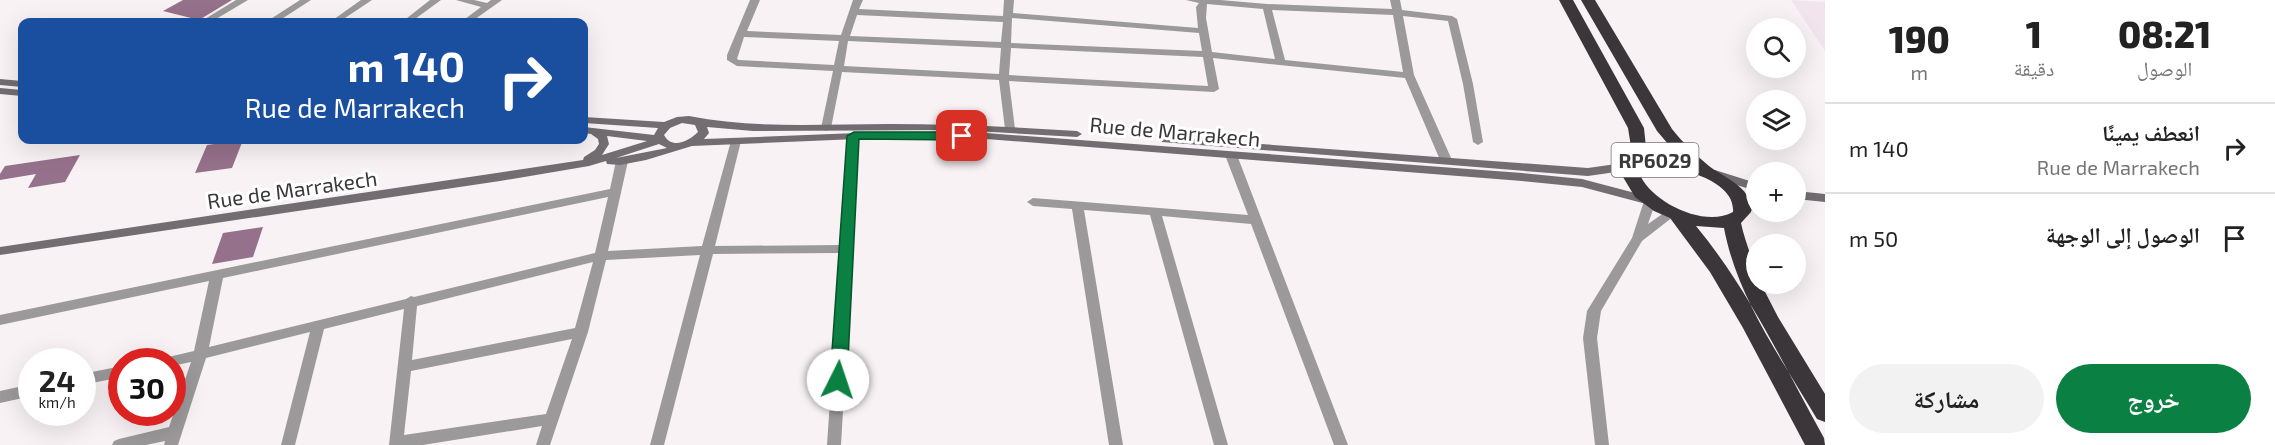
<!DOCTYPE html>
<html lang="ar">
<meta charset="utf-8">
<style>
:root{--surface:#fff;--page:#f2f2f2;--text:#222;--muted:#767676;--line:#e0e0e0;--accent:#0b8043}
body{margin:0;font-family:"Exo 2","Noto Naskh Arabic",sans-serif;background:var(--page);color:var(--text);direction:rtl;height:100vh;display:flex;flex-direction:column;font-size:22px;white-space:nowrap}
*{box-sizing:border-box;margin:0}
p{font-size:20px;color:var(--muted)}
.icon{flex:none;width:33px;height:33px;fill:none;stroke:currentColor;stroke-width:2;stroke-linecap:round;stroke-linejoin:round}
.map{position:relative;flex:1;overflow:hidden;direction:ltr}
.panel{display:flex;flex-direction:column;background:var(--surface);width:450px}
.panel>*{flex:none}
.top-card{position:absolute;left:18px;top:18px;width:570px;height:126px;border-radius:12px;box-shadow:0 6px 24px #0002;direction:rtl;background:#1a4fa0;color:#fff;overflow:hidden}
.tools{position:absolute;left:1746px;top:18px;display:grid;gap:12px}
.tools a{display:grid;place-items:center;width:60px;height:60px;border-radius:50%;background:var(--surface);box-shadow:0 6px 24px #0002;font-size:30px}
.speed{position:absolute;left:18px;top:348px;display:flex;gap:12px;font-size:30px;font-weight:700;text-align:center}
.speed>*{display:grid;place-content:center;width:78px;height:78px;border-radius:50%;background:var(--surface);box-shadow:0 6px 24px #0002;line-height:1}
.speed small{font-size:15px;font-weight:400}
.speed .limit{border:9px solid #d22;background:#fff;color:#111}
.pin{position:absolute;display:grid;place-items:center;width:51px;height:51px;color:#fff;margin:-26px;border-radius:12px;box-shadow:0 3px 9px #0006}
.me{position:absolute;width:66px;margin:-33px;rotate:4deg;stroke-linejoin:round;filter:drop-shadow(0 0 4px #0008)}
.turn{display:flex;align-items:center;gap:21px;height:126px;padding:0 24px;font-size:27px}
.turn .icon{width:78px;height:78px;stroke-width:2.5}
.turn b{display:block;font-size:42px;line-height:51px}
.eta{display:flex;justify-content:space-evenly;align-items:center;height:102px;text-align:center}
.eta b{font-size:36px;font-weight:800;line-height:42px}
.primary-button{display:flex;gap:12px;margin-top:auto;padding:12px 24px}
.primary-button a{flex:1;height:69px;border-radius:36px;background:var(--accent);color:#fff;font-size:24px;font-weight:800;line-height:69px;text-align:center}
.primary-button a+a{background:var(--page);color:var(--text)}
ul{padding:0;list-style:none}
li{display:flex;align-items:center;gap:18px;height:90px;padding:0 24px;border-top:2px solid var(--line)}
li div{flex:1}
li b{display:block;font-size:22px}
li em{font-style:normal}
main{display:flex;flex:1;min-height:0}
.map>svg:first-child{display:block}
.built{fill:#f1e4ec}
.building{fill:#96718b}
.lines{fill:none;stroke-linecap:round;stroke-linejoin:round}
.street{fill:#9b999a;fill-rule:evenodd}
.secondary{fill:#716d70;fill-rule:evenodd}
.highway{fill:#3b3639;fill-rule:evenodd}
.route{fill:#0b8043;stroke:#07532c;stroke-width:1.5}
.labels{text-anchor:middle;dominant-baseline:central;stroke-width:6;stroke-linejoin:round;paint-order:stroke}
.shield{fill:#fff;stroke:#757474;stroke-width:1.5}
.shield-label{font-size:20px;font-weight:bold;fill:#3a3839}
.street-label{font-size:21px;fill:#3a3839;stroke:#fff}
</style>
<main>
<section class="panel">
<div class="eta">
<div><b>08:21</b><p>الوصول</p></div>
<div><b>1</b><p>دقيقة</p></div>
<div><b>190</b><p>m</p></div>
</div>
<ul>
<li><svg class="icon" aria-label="right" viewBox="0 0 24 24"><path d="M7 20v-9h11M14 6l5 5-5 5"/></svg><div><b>انعطف يمينًا</b><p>Rue de Marrakech</p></div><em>140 m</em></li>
<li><svg class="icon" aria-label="arrive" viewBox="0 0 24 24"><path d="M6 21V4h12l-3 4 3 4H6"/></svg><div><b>الوصول إلى الوجهة</b></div><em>50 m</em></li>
</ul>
<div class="primary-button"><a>خروج</a><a>مشاركة</a></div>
</section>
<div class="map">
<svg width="1825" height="445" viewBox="0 0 1825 445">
<rect width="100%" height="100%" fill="#f8f2f5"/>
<path class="built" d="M1791 0 1825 2V51Z"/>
<path class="building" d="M183 0H232L199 20 163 11Z
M243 140 232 168 195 173 207 145Z
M80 155 65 182 28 188 36 174 0 180V174L5 166Z
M263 227 253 257 212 264 223 233Z"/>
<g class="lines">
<path class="street" d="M236 0H248L211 22H200Z
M300 0H311L277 22H266Z
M361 0H372L339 22H330Z
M430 0H441L411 22H402Z
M456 0H474L487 3 491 0H502L471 22H461L481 7Z
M750 0H760L747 31 841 35 853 0H863L859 9 1003 16 1004 0H1014L1013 13 1198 28 1196 7 1199 3 1186 0H1220L1267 4 1392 9 1390 0H1400L1402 10 1452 16 1457 19 1473 84 1483 142 1478 145 1473 142 1463 84 1448 21 1403 16 1414 75 1452 160 1450 162 1446 163 1440 160 1405 78 1213 58 1219 89 1214 92 1009 81 1015 129 1010 132 1005 129 999 80 842 72 831 128 826 131 821 128 833 71 737 66 727 60V55ZM1207 4 1263 9 1275 59 1212 52 1206 18ZM1272 10 1393 15 1403 72 1285 60ZM857 15 1003 22 1001 42 850 36ZM1012 18 1199 33 1202 51 1011 43ZM744 37 839 41 834 65 739 60 737 59ZM848 41 1001 48 999 74 844 66ZM1011 48 1203 57 1208 86 1009 75Z
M854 133 859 136 841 445H827L840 253 713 254 664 445H650L700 255 606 260 588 332 550 445H536L542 426 423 445H389L404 309 324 329 295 445H281L310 332 206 358 178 445H164L165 441 146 445H112L114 441 119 439 169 427 191 362 172 366V362H162L164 358 194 351 209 281 0 325V315L610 189 616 161 622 158 628 161 608 251 702 246 731 141 736 138 741 141 715 246 841 245 849 136ZM608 197 595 253 414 297 411 296 406 299 209 347 223 278ZM593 262 575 328 412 360 417 306ZM572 339 546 414 404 435 411 371Z
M1231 152 1237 155 1348 445H1334L1251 224 1162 216 1228 445H1214L1150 215 1084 210 1123 445H1109L1072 209 1033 206 1027 202 1033 198 1248 215 1225 155Z
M1650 197 1656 201 1648 224 1668 210H1676L1678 213 1642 241 1601 311 1597 338 1609 445H1595L1583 338 1587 311 1632 238 1644 201Z
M122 366V377L82 385V374Z
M32 384V396L0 403V391Z"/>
<path class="secondary" d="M0 79 22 81V87L0 85Z
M0 88 22 90V96L0 94Z
M689 116C754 129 823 124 889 124 952 124 1014 127 1077 131L1082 134 1077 137 957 130 753 131 707 127 709 133 704 139 857 133H986L1522 173 1582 179 1654 198 1656 201 1650 205 1582 187 1522 181 986 139H857L692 146 646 160 620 165 607 164 606 161 589 166 500 181 0 255V247L583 160 584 157 595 150 599 144 598 139 591 134 584 133V127L654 135 658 128 584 123V117L664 122 677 117ZM682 123 695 125 698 132C689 141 672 150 664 135L670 128ZM607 136 647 141 602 155 609 144ZM659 144 667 148 616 158Z
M1166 137 1588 168 1637 161 1643 165 1637 169 1588 176 1162 142 1161 140Z
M1715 170 1756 183V191L1711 177 1709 174 1711 171Z
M1796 191 1825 194V202L1796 199Z
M1756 201V209L1742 214 1736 210 1738 207Z"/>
<path class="highway" d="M1559 0H1573L1644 128 1647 157 1655 155 1680 158 1657 131 1581 0H1595L1672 129C1682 142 1696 155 1709 166 1723 177 1754 188 1751 212L1741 223C1745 243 1756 264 1756 284H1761L1778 317 1825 394V422L1817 419C1782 359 1737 298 1724 228L1696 226C1749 290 1784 366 1824 438L1825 445H1805L1743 328 1710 272 1670 218 1654 211 1635 197 1623 177 1632 153 1628 128ZM1655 165C1678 167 1736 180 1733 212 1705 228 1654 203 1641 177L1644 168Z"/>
</g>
<path class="route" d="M854 132H962L968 136 962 140 859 139 847 380 844 384 838 386 833 384 830 380 847 136Z"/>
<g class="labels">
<rect class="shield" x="1611.5" y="143" width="87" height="34" rx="4.5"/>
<g class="shield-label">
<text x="1655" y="160">RP6029</text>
</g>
<g class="street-label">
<text transform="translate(1175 131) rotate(5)">Rue de Marrakech</text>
<text transform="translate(292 189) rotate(-8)">Rue de Marrakech</text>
</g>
</g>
</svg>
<div class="tools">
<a><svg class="icon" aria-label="search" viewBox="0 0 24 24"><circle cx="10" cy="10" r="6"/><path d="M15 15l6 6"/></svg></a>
<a><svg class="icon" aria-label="layers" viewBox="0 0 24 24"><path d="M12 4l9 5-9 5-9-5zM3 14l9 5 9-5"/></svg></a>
<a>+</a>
<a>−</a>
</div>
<div class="speed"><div>24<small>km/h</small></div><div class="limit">30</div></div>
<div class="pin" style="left:962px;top:136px;background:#d93025"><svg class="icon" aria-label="arrive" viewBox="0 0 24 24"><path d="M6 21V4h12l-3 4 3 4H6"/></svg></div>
<svg class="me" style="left:838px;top:380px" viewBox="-20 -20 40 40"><circle r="19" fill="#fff"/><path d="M0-13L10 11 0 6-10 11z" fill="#0b8043"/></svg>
<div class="top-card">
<div class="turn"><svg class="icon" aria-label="right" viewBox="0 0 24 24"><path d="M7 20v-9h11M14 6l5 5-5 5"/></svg><div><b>140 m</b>Rue de Marrakech</div></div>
</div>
</div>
</main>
